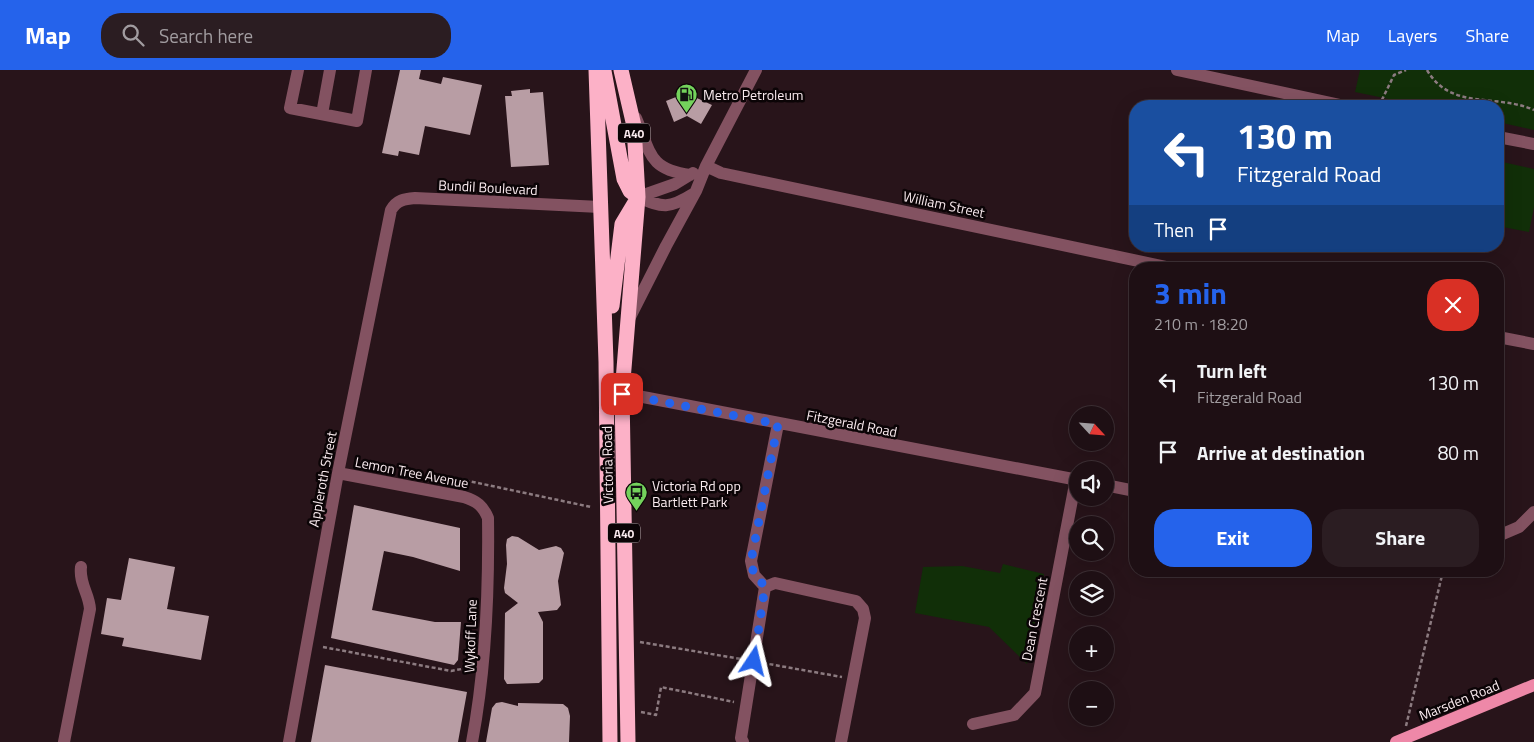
<!DOCTYPE html>
<meta charset="utf-8">
<style>
:root{--surface:#1e0f14;--page:#2b1d22;--text:#f1f3f6;--muted:#a19ca0;--line:#3c2f34;--accent:#2563eb}
body{margin:0;font-family:"Titillium Web",sans-serif;background:var(--page);color:var(--text);height:100vh;display:flex;flex-direction:column;font-size:19px;white-space:nowrap}
*{box-sizing:border-box;margin:0}
p{font-size:16px;color:var(--muted)}
.icon{flex:none;width:28px;height:28px;fill:none;stroke:currentColor;stroke-width:2;stroke-linecap:round;stroke-linejoin:round}
.map{position:relative;flex:1;overflow:hidden}
.details{position:absolute;left:1129px;top:192px;width:375px;height:315px;display:flex;flex-direction:column;background:var(--surface);border-radius:20px;box-shadow:0 5px 20px #0002,0 0 0 1px var(--line)}
.details>*{flex:none}
.guide{position:absolute;left:1129px;top:30px;width:375px;height:152px;border-radius:20px;box-shadow:0 5px 20px #0002,0 0 0 1px var(--line);background:#1a4fa0;color:#fff;overflow:hidden}
.needle{width:32px;rotate:116deg}
.buttons{position:absolute;left:1069px;top:336px;display:grid;gap:10px}
.buttons a{display:grid;place-items:center;width:45px;height:45px;border-radius:50%;background:var(--surface);box-shadow:0 5px 20px #0002,0 0 0 1px var(--line);font-size:25px}
.pin{position:absolute;display:grid;place-items:center;width:42px;height:42px;color:#fff;margin:-21px;border-radius:10px;box-shadow:0 2px 8px #0006}
.me{position:absolute;width:55px;margin:-28px;rotate:10deg;stroke-linejoin:round;filter:drop-shadow(0 0 4px #0008)}
.turn{display:flex;align-items:center;gap:18px;height:105px;padding:0 25px;font-size:22px}
.turn .icon{width:65px;height:65px;stroke-width:2.5}
.turn b{display:block;font-size:35px;line-height:42px}
.then{display:flex;align-items:center;height:48px;padding:0 25px;background:#0003;gap:10px;font-size:19px}
.round{display:grid;place-items:center;flex:none;width:52px;height:52px;border-radius:20px;background:var(--page)}
.overview{display:flex;align-items:center;justify-content:space-between;height:85px;padding:0 25px}
h1{font-size:30px;font-weight:700;line-height:38px;color:var(--accent)}
.cta{display:flex;gap:10px;margin-top:auto;padding:10px 25px}
.cta a{flex:1;height:58px;border-radius:20px;background:var(--accent);color:#fff;font-size:20px;font-weight:700;line-height:58px;text-align:center}
.cta a+a{background:var(--page);color:var(--text)}
ul{padding:0;list-style:none}
li{display:flex;align-items:center;gap:15px;height:70px;padding:0 25px}
li div{flex:1}
li b{display:block;font-size:19px}
li em{font-style:normal}
header{display:flex;align-items:center;gap:30px;box-sizing:border-box;height:70px;padding:0 25px;background:var(--accent);color:#fff}
header strong{font-size:24px}
nav{display:flex;gap:28px;margin-inline-start:auto;font-size:18px}
.search{width:350px;height:45px;background:var(--page);display:flex;align-items:center;gap:12px;box-sizing:border-box;padding:0 18px;border-radius:20px;color:var(--muted);font-size:19px}
.map>svg:first-child{display:block}
.green{fill:#112f08}
.building{fill:#b89da4}
.lines{fill:none;stroke-linecap:round;stroke-linejoin:round}
.path{stroke:#8c7b80;stroke-width:2.5;stroke-dasharray:4 2.5;stroke-linecap:butt}
.minor{stroke:#835261;stroke-width:12}
.major{stroke:#ee88a8;stroke-width:12}
.highway{stroke:#fcb1c7;stroke-width:15}
.route{stroke:#2563eb;stroke-width:9;stroke-dasharray:0 16.2}
.labels{text-anchor:middle;dominant-baseline:central;stroke-width:5;stroke-linejoin:round;paint-order:stroke}
.shield{fill:#0b0406;stroke:#b2a5a8;stroke-width:1}
.shield-label{font-size:12px;font-weight:bold;fill:#f9eaee}
.poi-label{font-size:14px;fill:#f9eaee;stroke:#0b0406;text-anchor:start}
.street-label{font-size:14px;fill:#f9eaee;stroke:#0b0406}
</style>
<header>
<strong>Map</strong>
<div class="search"><svg class="icon" aria-label="search" viewBox="0 0 24 24"><circle cx="10" cy="10" r="6"/><path d="M15 15l6 6"/></svg>Search here</div>
<nav><a>Map</a><a>Layers</a><a>Share</a></nav>
</header>
<div class="map">
<svg width="1534" height="672" viewBox="0 0 1534 672">
<rect width="100%" height="100%" fill="#28141a"/>
<path class="green" d="M1360 0H1534V60L1498 52V36H1423L1355 22Z
M1498 91 1534 99V137L1529 162 1498 156Z
M1003 494 1044 504 1027 594 989 557 915 543 923 497 962 496 1000 503Z"/>
<path class="building" d="M400 0H421L419 9 441 14 443 7 482 15 470 65 425 56 419 85 399 81 398 86 382 83Z
M530 19V23L543 22 549 95 511 97 505 26H512L511 21Z
M686 23 712 35 701 54 687 46 674 52 666 31Z
M354 435 460 458V501L413 487 384 481 372 540 435 552H461L458 590 454 595 331 568Z
M512 466 518 467 539 480 556 476 561 478 564 483 558 511 561 535 557 540 538 542 543 552V609L539 613 507 614 504 609 505 543 518 533 505 523 504 518 507 494 506 475 507 469Z
M129 488 175 497 167 539 209 546 201 590 122 576 124 568 101 564 107 528 121 530Z
M325 595 467 622 458 672H311Z
M502 632 518 636V633L563 634 568 638 570 646 569 672H486L492 638 496 633Z"/>
<g class="lines">
<path class="path" d="M1427 0C1451 41 1496 23 1534 40
M1379 36 1394 5 1406 0
M459 409 591 437
M640 572 741 589
M323 577 451 601 467 598
M763 593 842 607
M641 642 656 645 661 617 734 632
M1406 656 1443 501"/>
<path class="minor" d="M298 0 290 38 357 51 366 0
M1177 0 1345 36
M322 44 330 0
M636 48C651 83 648 99 690 105
M1498 67 1534 74
M706 96 721 103 1176 199
M638 127 675 114 693 103
M638 127C663 138 669 139 693 124
M629 249 666 176 696 121 706 96 756 0
M1498 267 1534 274
M622 323 1078 410
M338 403 464 427C477 431 483 436 488 448 489 523 486 598 472 672
M1105 415 1135 421
M1498 466 1519 457 1534 442
M765 517 775 513 856 531 863 539 865 548 841 672
M765 517 754 505 751 491 778 354
M973 654 1014 645 1035 623 1076 409
M64 672 90 539C89 523 79 514 81 497
M289 672 338 403 391 140C397 130 404 129 415 128L600 137
M743 672 741 668 765 517"/>
<path class="major" d="M1396 672 1534 615"/>
<path class="highway" d="M596 0 606 292 610 672
M621 0 634 56 638 127 622 323 628 672
M604 1 624 109 630 121 638 127
M612 236 622 154 637 129"/>
</g>
<g class="lines">
<path class="route" d="M622 324 778 354 751 491 754 505 765 516 754 591"/>
</g>
<defs>
<symbol id="fuel-pin" viewBox="-11 -11 22 30"><path d="M0 17L-7.5 6A9.5 9.5 0 1 1 7.5 6Z" fill="#74d25c" stroke="#0b0406"/><path d="M-5.5-6h7V0h2V4h1.3V-2.5L3-4.5l.8-.8L6-3V5H2.5V1h-1V6h-7ZM-4.2-4.7v3.2H.2V-4.7Z" fill="#111"/></symbol>
<symbol id="bus-pin" viewBox="-11 -11 22 30"><path d="M0 17L-7.5 6A9.5 9.5 0 1 1 7.5 6Z" fill="#74d25c" stroke="#0b0406"/><path d="M-5-6H5V4H4V6H2V4H-2V6H-4V4H-5ZM-3.5-4V0h7V-4ZM-3.5 1.2v1.5H-2V1.2ZM2 1.2v1.5H3.5V1.2Z" fill="#111"/></symbol>
</defs>
<g fill-rule="evenodd">
<use href="#fuel-pin" x="674" y="12" width="25" height="34"/>
<use href="#bus-pin" x="624" y="410" width="25" height="34"/>
</g>
<g class="labels">
<g class="shield">
<rect x="618" y="53.5" width="32" height="19" rx="4"/>
<rect x="608" y="453.5" width="32" height="19" rx="4"/>
</g>
<g class="shield-label">
<text x="634" y="63">A40</text>
<text x="624" y="463">A40</text>
</g>
<g class="poi-label">
<text x="703" y="24">Metro Petroleum</text>
<text x="652" y="415">Victoria Rd opp<tspan x="652" dy="16">Bartlett Park</tspan></text>
</g>
<g class="street-label">
<text transform="translate(488 117) rotate(3)">Bundil Boulevard</text>
<text transform="translate(944 134) rotate(12)">William Street</text>
<text transform="translate(852 353) rotate(11)">Fitzgerald Road</text>
<text transform="translate(607 395) rotate(-91)">Victoria Road</text>
<text transform="translate(412 402) rotate(11)">Lemon Tree Avenue</text>
<text transform="translate(322 409) rotate(-79)">Appleroth Street</text>
<text transform="translate(1034 549) rotate(-79)">Dean Crescent</text>
<text transform="translate(470 566) rotate(-88)">Wykoff Lane</text>
<text transform="translate(1459 630) rotate(-22)">Marsden Road</text>
</g>
</g>
</svg>
<div class="buttons">
<a><svg class="needle" viewBox="-14 -14 28 28"><path d="M0-13l5 13h-10z" fill="#e53935"/><path d="M0 13l5-13h-10z" fill="#a19ca0"/></svg></a>
<a><svg class="icon" aria-label="sound" viewBox="0 0 24 24"><path d="M4 9h4l5-4v14l-5-4H4zM17 9q2 3 0 6"/></svg></a>
<a><svg class="icon" aria-label="search" viewBox="0 0 24 24"><circle cx="10" cy="10" r="6"/><path d="M15 15l6 6"/></svg></a>
<a><svg class="icon" aria-label="layers" viewBox="0 0 24 24"><path d="M12 4l9 5-9 5-9-5zM3 14l9 5 9-5"/></svg></a>
<a>+</a>
<a>−</a>
</div>
<div class="pin" style="left:622px;top:324px;background:#d93025"><svg class="icon" aria-label="arrive" viewBox="0 0 24 24"><path d="M6 21V4h12l-3 4 3 4H6"/></svg></div>
<svg class="me" style="left:754px;top:591px" viewBox="-20 -20 40 40"><path d="M0-17L14 15 0 8-14 15z" fill="#2563eb" stroke="#fff" stroke-width="4"/></svg>
<div class="guide">
<div class="turn"><svg class="icon" aria-label="left" viewBox="0 0 24 24"><path d="M17 20v-9H6M10 6l-5 5 5 5"/></svg><div><b>130 m</b>Fitzgerald Road</div></div>
<div class="then">Then<svg class="icon" aria-label="arrive" viewBox="0 0 24 24"><path d="M6 21V4h12l-3 4 3 4H6"/></svg></div>
</div>
<section class="details">
<div class="overview"><div><h1>3 min</h1><p>210 m · 18:20</p></div><a class="round" style="background:#d93025;color:#fff"><svg class="icon" aria-label="close" viewBox="0 0 24 24"><path d="M6 6l12 12M18 6L6 18"/></svg></a></div>
<ul>
<li><svg class="icon" aria-label="left" viewBox="0 0 24 24"><path d="M17 20v-9H6M10 6l-5 5 5 5"/></svg><div><b>Turn left</b><p>Fitzgerald Road</p></div><em>130 m</em></li>
<li><svg class="icon" aria-label="arrive" viewBox="0 0 24 24"><path d="M6 21V4h12l-3 4 3 4H6"/></svg><div><b>Arrive at destination</b></div><em>80 m</em></li>
</ul>
<div class="cta"><a>Exit</a><a>Share</a></div>
</section>
</div>
